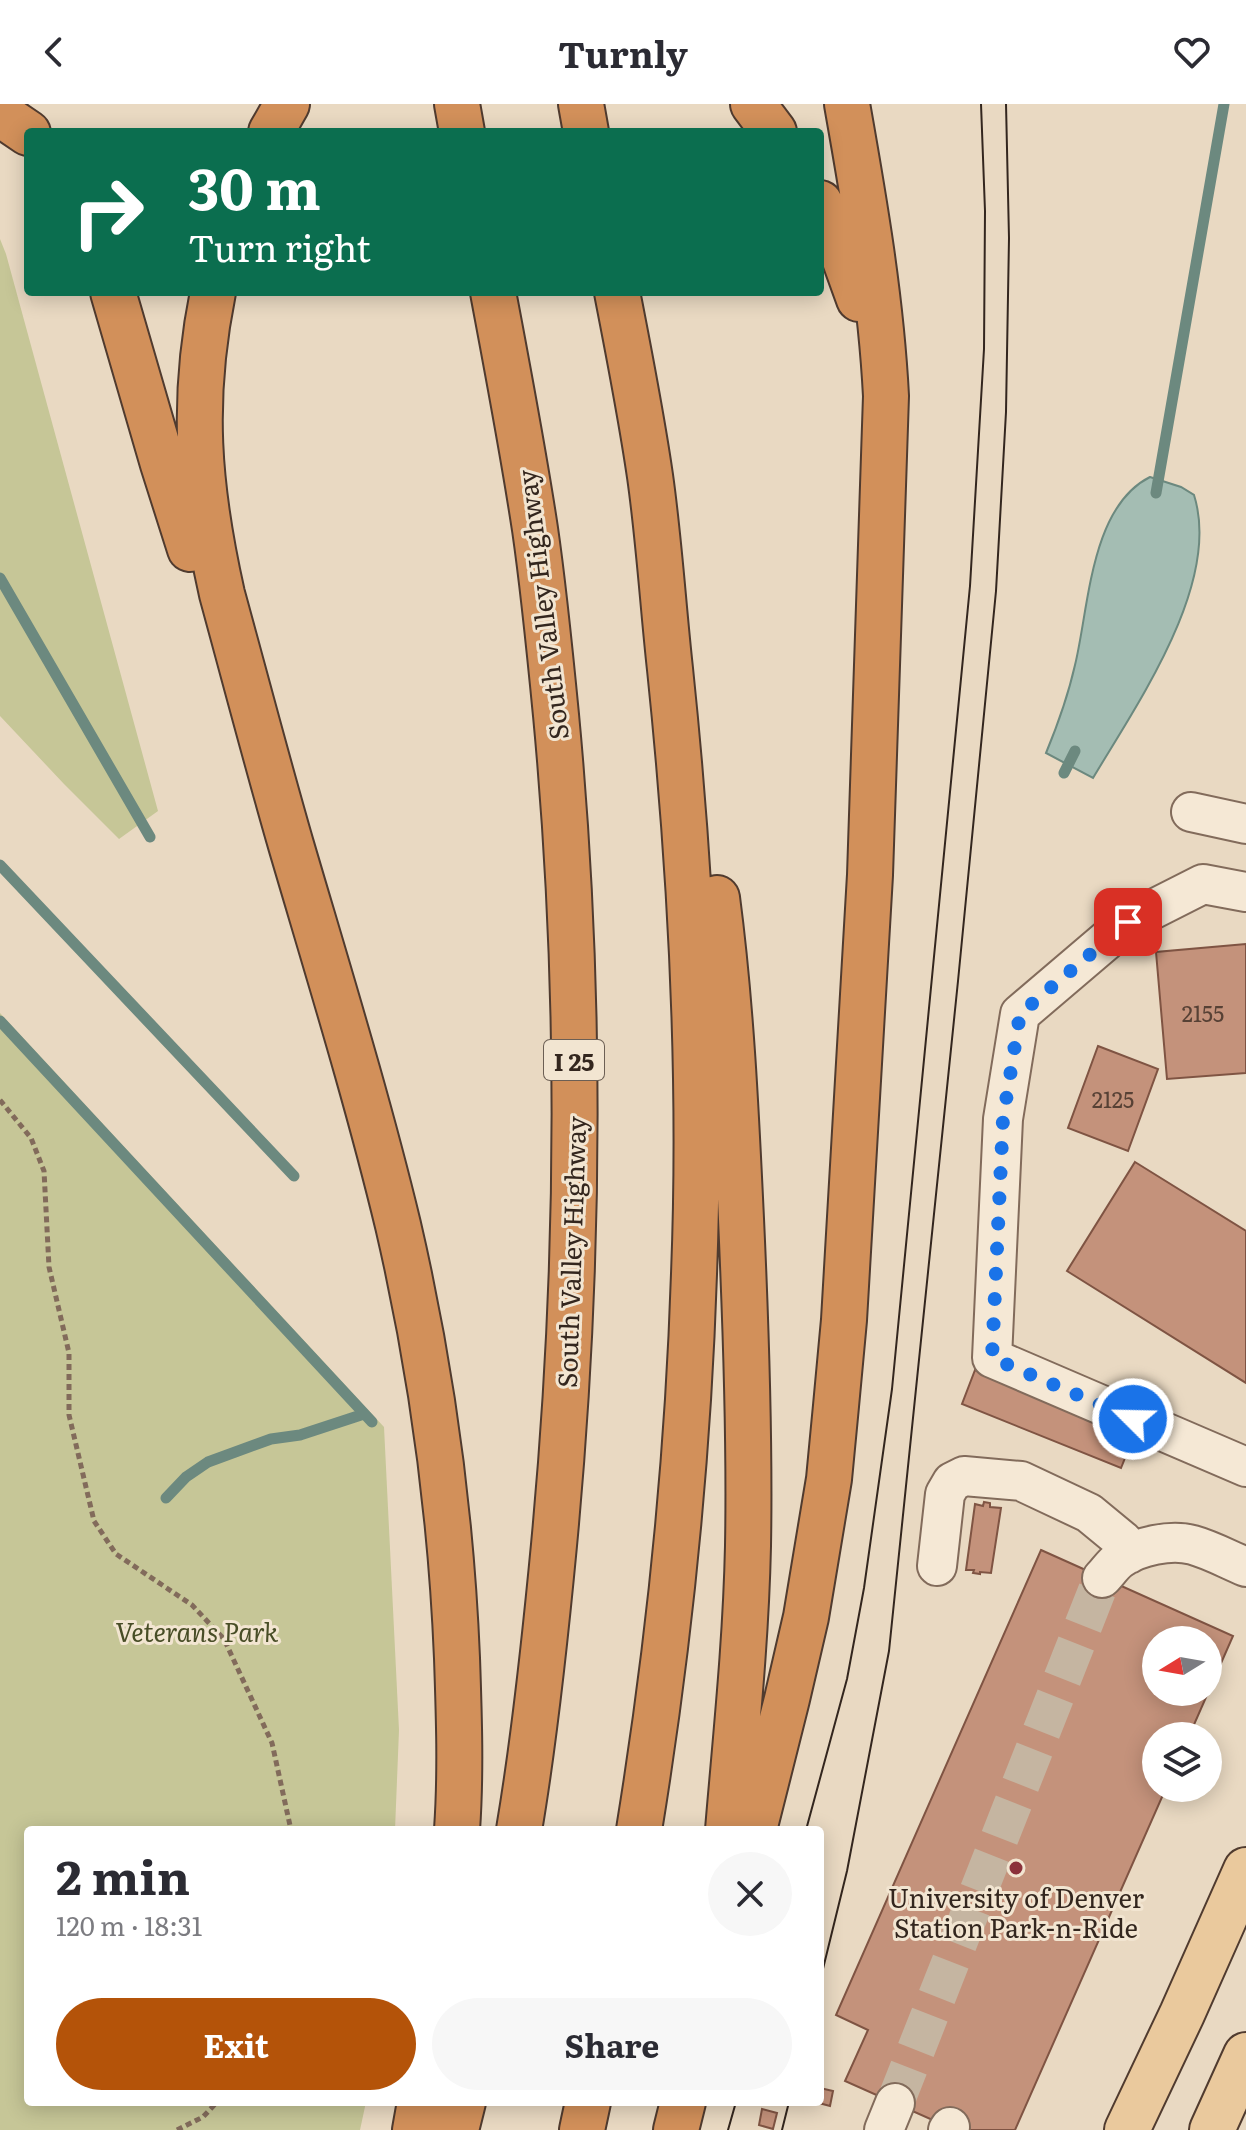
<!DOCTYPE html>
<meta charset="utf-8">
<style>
:root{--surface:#fff;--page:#f7f7f7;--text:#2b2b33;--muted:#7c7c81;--accent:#b45309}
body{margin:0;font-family:Literata,serif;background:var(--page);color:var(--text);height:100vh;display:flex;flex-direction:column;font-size:30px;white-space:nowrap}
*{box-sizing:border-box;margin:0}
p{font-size:26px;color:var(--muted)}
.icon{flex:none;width:44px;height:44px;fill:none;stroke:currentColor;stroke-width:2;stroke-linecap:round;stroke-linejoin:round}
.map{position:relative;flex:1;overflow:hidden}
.sheet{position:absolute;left:24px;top:1722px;width:800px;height:280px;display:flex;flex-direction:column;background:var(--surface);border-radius:8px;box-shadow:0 4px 20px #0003}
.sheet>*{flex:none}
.hud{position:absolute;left:24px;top:24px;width:800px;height:168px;border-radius:8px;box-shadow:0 4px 20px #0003;background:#0b6e4f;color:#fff;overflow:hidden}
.needle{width:52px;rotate:259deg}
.tools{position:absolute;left:1142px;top:1522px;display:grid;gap:16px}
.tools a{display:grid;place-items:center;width:80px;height:80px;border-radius:50%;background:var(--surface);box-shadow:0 4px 20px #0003;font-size:40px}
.pin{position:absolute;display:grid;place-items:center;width:68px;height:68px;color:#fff;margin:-34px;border-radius:16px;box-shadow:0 4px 12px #0006}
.me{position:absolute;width:88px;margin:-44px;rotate:293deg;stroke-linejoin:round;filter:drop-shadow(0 0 6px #0008)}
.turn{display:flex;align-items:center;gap:28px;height:168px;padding:0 32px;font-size:36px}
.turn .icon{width:104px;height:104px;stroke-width:2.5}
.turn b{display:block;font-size:56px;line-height:68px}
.round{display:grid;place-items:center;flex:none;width:84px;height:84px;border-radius:42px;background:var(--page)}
.summary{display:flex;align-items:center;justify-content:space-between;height:136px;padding:0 32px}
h1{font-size:48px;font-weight:700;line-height:60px}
.button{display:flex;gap:16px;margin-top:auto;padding:16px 32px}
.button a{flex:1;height:92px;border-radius:48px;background:var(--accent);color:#fff;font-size:32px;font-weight:700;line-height:92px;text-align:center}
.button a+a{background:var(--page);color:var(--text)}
header{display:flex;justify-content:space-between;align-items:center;height:104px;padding:0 32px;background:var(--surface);font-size:36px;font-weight:700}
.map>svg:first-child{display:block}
.green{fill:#c6c697}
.water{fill:#a4bdb3;stroke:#6c897f;stroke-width:2}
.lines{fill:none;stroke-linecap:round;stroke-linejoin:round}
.stream{stroke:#6c897f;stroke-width:11}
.building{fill:#c4927b;stroke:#7f5443;stroke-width:2;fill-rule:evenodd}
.minor-tunnel{stroke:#c5b5a1;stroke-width:38;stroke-dasharray:38 19;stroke-linecap:butt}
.minor-casing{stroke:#826b5b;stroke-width:42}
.major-casing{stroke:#503b2f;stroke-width:48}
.highway-casing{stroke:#503b2f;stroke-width:48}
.path{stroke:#826b5b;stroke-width:5;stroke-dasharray:6 4;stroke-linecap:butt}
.minor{stroke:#f5e8d5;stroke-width:38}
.major{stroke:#eac99d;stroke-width:44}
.highway{stroke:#d2905a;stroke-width:44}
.tram{stroke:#33261e;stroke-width:2}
.route{stroke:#1a73e8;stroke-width:14;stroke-dasharray:0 25.2}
.poi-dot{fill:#8b313b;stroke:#f2e5d1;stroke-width:3}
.labels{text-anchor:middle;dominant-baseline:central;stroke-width:6;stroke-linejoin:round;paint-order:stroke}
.number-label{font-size:22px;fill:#574135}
.shield{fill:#f2e5d1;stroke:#6c5f54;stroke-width:2}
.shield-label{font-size:24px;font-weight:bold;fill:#33261e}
.street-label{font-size:26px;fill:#33261e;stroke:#f2e5d1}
.park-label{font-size:26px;font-style:italic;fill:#484d26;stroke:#f2e5d1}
.poi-label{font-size:26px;fill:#33261e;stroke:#f2e5d1}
</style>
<header><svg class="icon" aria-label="back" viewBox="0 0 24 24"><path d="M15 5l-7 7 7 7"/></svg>Turnly<svg class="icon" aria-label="heart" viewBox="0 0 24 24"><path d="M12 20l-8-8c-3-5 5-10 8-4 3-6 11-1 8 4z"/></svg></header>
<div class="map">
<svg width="1246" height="2026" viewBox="0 0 1246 2026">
<rect width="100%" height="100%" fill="#e9d9c2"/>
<path class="green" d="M0 135 6 150 158 707 119 735 64 680 0 612Z
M0 909 384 1323 399 1626 395 1726H28V1998H366L360 2026H0Z"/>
<path class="water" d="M1150 373 1181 383 1194 391C1222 479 1137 600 1093 674L1046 649C1058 620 1068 592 1075 561 1089 504 1090 403 1150 373Z"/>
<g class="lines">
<path class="stream" d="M1156 389 1224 0
M0 474 150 733
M1064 669 1075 647
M0 761 294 1072
M0 917 372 1318
M166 1394 186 1373 208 1358 271 1335 300 1331 364 1310"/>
</g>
<path class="building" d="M1246 840V969L1167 975 1156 848Z
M1098 942 1158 965 1128 1047 1068 1024Z
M1135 1058 1246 1127V1279L1067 1167Z
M975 1266 1135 1329 1121 1364 962 1300Z
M984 1398 990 1399V1403L1001 1404 991 1469 980 1468V1470L973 1469 974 1466H966L975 1400 983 1402Z
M1041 1446 1233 1532 1189 1632H1156V1684H1166L1015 2026H955L845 1977 868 1926 836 1911ZM1156 1536H1208V1588H1156Z
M820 1984 833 1987 830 2002 815 1998H820Z
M762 2005 777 2009 773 2025 759 2021Z"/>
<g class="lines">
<path class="minor-tunnel" d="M895 1999 1102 1474"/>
<defs>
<path id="minor" d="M1191 708 1246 720
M1246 788 1203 780 1128 818 1020 910 1003 1015 992 1254 1246 1363
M937 1462 945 1390 952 1378 964 1372 1021 1377 1089 1409 1123 1437 1129 1450
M1102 1474C1108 1468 1113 1460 1120 1455 1138 1442 1171 1435 1193 1441 1211 1446 1229 1456 1246 1463
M884 2026 895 1999
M948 2026 950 2023"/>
<path id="major" d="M1127 2026 1182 1910 1246 1766
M1212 2026 1246 1951"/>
<path id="highway" d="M457 0 462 28
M581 0 586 28
M753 0 774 28
M0 10 28 29
M271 28 287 0
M820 99 842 148 859 195
M113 188 163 360 190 445
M213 188C191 297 198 383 222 490 245 574 267 658 291 741 328 867 367 993 398 1121 431 1263 451 1408 457 1554 459 1612 461 1669 457 1726
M493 188C508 267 523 346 535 425 544 487 550 549 556 611 582 886 580 1165 554 1441 545 1536 535 1632 519 1726
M617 188C629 249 641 310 650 372 659 435 663 501 670 565 691 766 702 968 694 1170 688 1356 669 1542 639 1726
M717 794C731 900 736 1008 741 1115 746 1224 750 1333 748 1442 746 1537 736 1631 728 1726
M754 1726 787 1595 806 1513 829 1375 836 1302 844 1216 870 771 886 292C881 194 864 96 847 0
M415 2026 420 1998
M456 2026 463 1998
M582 2026 588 1998
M676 2026 683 1998"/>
</defs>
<use href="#minor" class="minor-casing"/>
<use href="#major" class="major-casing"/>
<use href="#highway" class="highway-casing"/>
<path class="path" d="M0 996 31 1034 44 1067 49 1163 69 1249V1311L94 1417 116 1450 192 1501 224 1535 272 1639 291 1726
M177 2026 203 2013 217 1998"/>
<use href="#minor" class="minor"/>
<use href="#major" class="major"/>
<use href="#highway" class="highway"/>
<path class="tram" d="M806 1726 847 1575 864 1484 892 1285 970 482 984 245 985 107 981 0
M820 1877 847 1767 889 1547 958 877 996 487 1006 308 1009 134 1006 0
M728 2026 736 1998
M782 2026 789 1998"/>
</g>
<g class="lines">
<path class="route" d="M1128 818 1020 910 1003 1015 992 1254 1133 1315"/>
</g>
<circle class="poi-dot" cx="1016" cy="1764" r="8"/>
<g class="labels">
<g class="number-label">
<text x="1203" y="908">2155</text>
<text x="1113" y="994">2125</text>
</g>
<rect class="shield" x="544" y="936" width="60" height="40" rx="6"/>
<g class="shield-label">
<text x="574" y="956">I 25</text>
</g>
<g class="street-label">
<text transform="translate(541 501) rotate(-97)">South Valley Highway</text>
<text transform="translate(570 1148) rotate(-88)">South Valley Highway</text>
</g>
<g class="park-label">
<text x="197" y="1526">Veterans Park</text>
</g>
<g class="poi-label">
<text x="1016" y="1792">University of Denver<tspan x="1016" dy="30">Station Park-n-Ride</tspan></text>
</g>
</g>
</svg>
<div class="tools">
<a><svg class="needle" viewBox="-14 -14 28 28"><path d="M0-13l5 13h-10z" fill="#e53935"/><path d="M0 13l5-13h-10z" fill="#7c7c81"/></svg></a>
<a><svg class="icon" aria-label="layers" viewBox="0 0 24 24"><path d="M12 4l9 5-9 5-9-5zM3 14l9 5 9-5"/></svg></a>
</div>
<div class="pin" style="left:1128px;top:818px;background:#d93025"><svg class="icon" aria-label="arrive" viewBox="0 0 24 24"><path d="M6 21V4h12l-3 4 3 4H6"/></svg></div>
<svg class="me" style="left:1133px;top:1315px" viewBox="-20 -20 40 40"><circle r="17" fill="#1a73e8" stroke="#fff" stroke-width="3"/><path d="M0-11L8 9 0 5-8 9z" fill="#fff"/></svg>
<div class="hud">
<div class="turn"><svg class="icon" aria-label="right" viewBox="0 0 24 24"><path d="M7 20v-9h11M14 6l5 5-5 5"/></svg><div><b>30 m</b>Turn right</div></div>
</div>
<section class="sheet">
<div class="summary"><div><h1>2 min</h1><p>120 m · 18:31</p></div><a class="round"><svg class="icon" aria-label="close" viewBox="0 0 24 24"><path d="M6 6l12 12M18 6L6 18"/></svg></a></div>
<div class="button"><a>Exit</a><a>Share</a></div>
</section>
</div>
